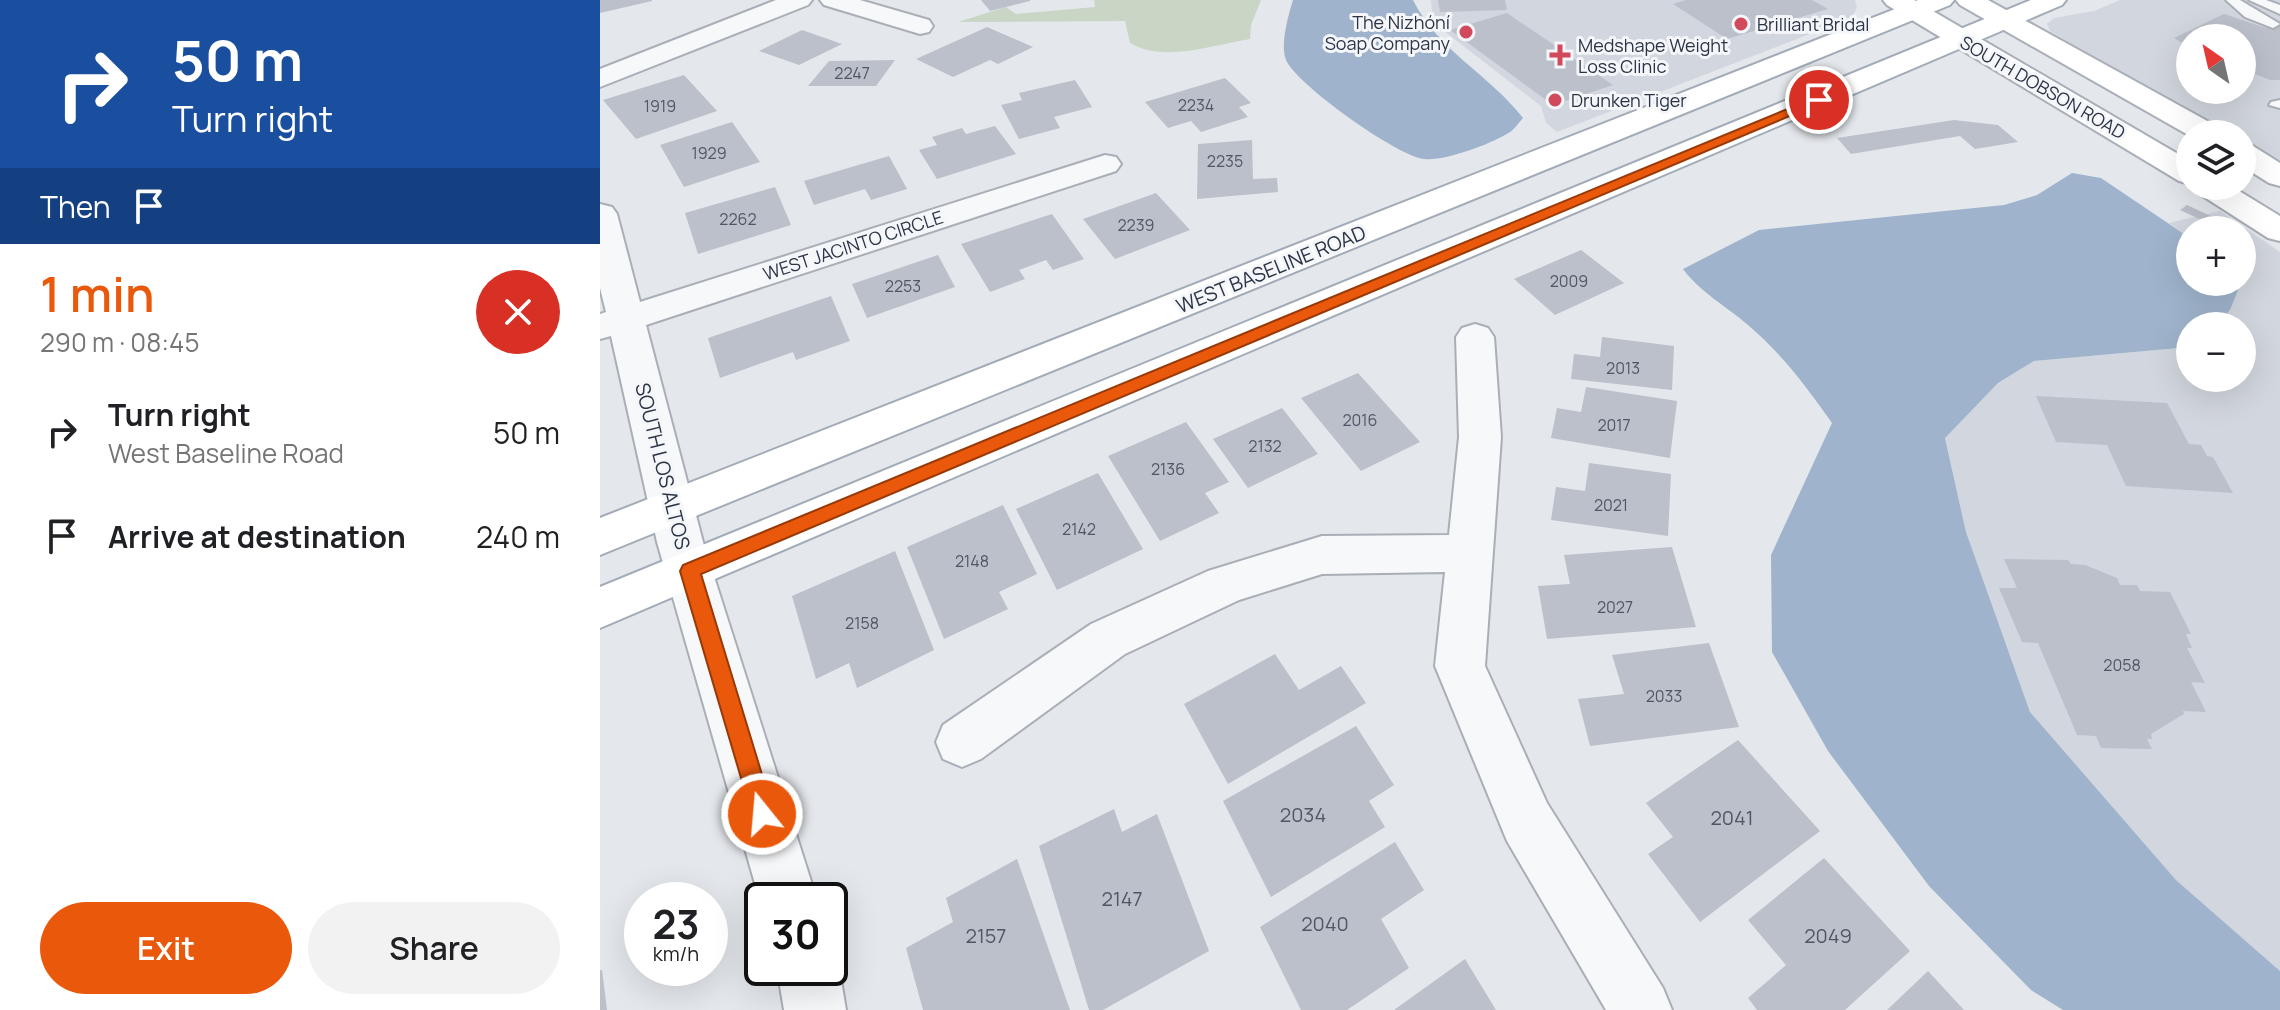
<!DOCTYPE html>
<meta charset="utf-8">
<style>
:root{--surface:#fff;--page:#f2f2f2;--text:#202124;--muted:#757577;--accent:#ea580c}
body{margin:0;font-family:Manrope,sans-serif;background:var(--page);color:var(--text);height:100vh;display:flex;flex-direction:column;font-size:30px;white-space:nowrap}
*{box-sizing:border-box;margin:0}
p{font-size:26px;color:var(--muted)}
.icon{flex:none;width:44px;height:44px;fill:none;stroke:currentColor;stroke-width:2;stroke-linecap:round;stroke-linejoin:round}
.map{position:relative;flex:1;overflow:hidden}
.details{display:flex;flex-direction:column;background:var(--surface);width:600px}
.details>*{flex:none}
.top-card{background:#1a4fa0;color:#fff;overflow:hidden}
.needle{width:52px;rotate:326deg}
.tools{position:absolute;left:1576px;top:24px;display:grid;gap:16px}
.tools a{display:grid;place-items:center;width:80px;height:80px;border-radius:50%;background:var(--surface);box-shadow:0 8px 32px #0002;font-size:40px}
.speed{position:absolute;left:24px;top:882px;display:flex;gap:16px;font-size:40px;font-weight:700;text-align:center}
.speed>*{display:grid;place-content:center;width:104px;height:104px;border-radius:50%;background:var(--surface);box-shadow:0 8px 32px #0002;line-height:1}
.speed small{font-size:20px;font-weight:400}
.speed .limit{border:4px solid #111;border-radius:12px;background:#fff;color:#111}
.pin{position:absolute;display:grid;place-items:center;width:68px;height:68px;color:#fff;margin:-34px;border:4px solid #fff;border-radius:50%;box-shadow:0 2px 8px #0007}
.me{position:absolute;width:88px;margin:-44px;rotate:343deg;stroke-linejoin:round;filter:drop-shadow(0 0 6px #0008)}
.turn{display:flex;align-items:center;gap:28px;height:168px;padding:0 40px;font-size:36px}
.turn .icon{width:104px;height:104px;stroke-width:2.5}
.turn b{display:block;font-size:56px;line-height:68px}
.then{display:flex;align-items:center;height:76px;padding:0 40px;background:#0003;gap:16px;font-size:30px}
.round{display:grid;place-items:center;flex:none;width:84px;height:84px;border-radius:42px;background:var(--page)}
.headline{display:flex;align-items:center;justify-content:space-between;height:136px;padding:0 40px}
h1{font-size:48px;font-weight:600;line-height:60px;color:var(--accent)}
.action{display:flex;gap:16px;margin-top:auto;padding:16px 40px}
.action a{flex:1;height:92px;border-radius:48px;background:var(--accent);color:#fff;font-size:32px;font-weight:600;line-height:92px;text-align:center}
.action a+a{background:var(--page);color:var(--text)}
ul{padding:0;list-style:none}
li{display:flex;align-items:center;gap:24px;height:104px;padding:0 40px}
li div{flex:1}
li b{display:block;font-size:30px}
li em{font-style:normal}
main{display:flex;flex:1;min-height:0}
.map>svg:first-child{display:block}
.built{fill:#d2d6de;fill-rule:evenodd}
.green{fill:#c9d6c5}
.water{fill:#9fb4cc}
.building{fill:#bbc0ca}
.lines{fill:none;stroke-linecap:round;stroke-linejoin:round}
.service-casing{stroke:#a9aeb7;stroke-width:4}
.minor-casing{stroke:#a9aeb7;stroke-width:4}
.secondary-casing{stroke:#a9aeb7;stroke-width:4}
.primary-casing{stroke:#a3abb8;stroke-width:4}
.service{fill:#f7f8fa;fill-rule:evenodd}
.minor{fill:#f7f8fa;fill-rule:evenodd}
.secondary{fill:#fff;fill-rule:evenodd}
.primary{fill:#fff;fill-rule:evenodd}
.route{fill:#ea580c;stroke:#983908;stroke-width:2}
.poi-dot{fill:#d1495b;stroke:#f4f6f9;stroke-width:3}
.labels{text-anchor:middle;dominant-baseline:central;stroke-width:6;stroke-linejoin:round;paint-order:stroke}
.number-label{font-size:16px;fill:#4f5766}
.far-poi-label{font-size:18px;fill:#2b3445;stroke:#f4f6f9;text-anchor:start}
.far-street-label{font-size:18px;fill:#2b3445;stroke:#f4f6f9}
.street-label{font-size:20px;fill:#2b3445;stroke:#f4f6f9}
.near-number-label{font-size:20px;fill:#4f5766}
</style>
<main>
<section class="details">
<div class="top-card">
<div class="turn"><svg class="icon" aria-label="right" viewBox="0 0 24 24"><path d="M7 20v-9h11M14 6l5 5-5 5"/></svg><div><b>50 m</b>Turn right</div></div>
<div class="then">Then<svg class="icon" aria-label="arrive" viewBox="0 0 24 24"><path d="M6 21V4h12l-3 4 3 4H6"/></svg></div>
</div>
<div class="headline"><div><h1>1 min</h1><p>290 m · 08:45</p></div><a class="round" style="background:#d93025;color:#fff"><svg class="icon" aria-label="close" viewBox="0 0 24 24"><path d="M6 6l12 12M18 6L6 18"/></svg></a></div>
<ul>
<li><svg class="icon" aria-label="right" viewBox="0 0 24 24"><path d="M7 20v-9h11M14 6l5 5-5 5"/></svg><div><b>Turn right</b><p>West Baseline Road</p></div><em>50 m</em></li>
<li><svg class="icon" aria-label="arrive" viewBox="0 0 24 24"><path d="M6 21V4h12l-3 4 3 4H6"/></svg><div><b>Arrive at destination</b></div><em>240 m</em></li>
</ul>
<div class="action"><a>Exit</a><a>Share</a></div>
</section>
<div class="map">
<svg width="1680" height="1010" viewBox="0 0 1680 1010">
<rect width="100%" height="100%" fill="#e4e7ec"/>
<path class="built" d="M831 0H1255L1257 8 1251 18 957 132 946 123 941 106 844 31 832 11Z
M1520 0H1680V161L1642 139V134H1633L1468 42 1450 31 1447 24 1454 18 1494 11ZM1590 38H1642V90H1590Z
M1620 211 1680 252V971L1576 880 1430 712 1366 532 1345 437 1398 383 1434 361 1590 347V378H1642V326H1616L1630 310 1642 282V230H1590V238L1569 223Z"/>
<path class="green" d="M494 0H661L651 25 650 39C613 45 564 63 530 43L525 21 358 22 406 7 416 14 495 7Z"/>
<path class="water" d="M693 0H813C839 52 888 73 923 118 919 122 915 129 910 132 894 143 843 162 824 159 797 156 697 85 686 60 680 45 688 16 693 0Z
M1472 173 1501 178 1590 238V282L1641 283 1630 310 1616 326H1590V347L1434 361 1398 383 1345 438 1366 532 1430 712 1576 880 1680 971V1010H1463L1431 990 1329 886 1228 751 1172 652 1171 555 1232 423C1207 387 1181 353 1148 325 1126 306 1101 293 1083 269L1159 230 1404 205 1437 195Z"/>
<path class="building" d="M0 0H52V1L0 13Z
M381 0H430V1L390 11Z
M838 0H905L907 10 840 12Z
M1086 0H1212L1228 9 1127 39 1073 4Z
M907 13 1013 85 953 105 850 30Z
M1624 14 1666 28 1680 21V80H1670L1642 69V38H1590V48L1574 38Z
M387 27 433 47 398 64 390 60 353 77 316 59Z
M202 30 242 44 199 65 159 51Z
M295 60 276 86H208L229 61Z
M84 75 117 111 36 139 3 100Z
M625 78 651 103 639 107 648 117 601 132 591 121 568 128 545 102Z
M475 80 492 107 454 117 460 128 419 139 401 105 422 100 419 93Z
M1354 120 1398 125 1418 142 1375 149 1360 136 1251 154 1237 138Z
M132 122 160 162 84 187 60 145Z
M395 126 416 154 337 179 319 150 337 145 332 137 362 128 366 134Z
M652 140 653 179 677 178 678 192 597 199 598 144Z
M289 156 307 189 271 200 265 189 214 205 204 181Z
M175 187 191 225 98 254 85 213Z
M556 193 590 230 515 259 483 219Z
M1587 205 1615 218 1608 223 1580 210Z
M452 214 484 259 453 270 446 260 419 270 425 279 390 292 361 244Z
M981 250 1024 283 955 315 914 279Z
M338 255 355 287 267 318 252 284Z
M231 296 250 341 196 360 193 352 120 378 108 338Z
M1002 337 1074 346 1072 390 971 379 974 354 1000 357Z
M758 373 820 442 761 471 701 398Z
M986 387 1077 401 1070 458 951 438 957 408 981 412Z
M1436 396 1567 403 1589 444 1601 445 1607 456 1613 457 1633 493 1526 486 1507 445 1456 442Z
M682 408 718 454 648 488 613 439Z
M586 422 629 482 605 493 619 513 560 541 508 456Z
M989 463 1071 474 1068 536 951 520 956 487 985 491Z
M498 473 543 549 457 590 416 509Z
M403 505 437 574 399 592 408 609 344 639 307 547Z
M1072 547 1096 627 947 639 938 586 970 584 964 555Z
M295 551 334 650 257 688 249 663 216 679 192 596Z
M1404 559 1468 560 1471 564 1485 565 1517 578 1520 585H1537L1540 591 1570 592 1591 634H1586L1592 648H1587L1605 683 1591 682 1606 712 1583 711 1584 714 1551 734 1552 739H1547L1552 749 1501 748 1496 736 1477 735 1438 643 1422 642 1399 588H1417Z
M1109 643 1139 727 990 746 978 699 1024 694 1012 655Z
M675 654 699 690 741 666 766 703 628 784 584 704Z
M756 726 794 785 769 801 785 827 671 897 623 801Z
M1138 740 1220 831 1100 922 1048 854 1073 837 1046 803Z
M514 809 522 832 557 814 609 951 503 1010H489L439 846Z
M795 842 824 890 781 919 809 968 747 1010H701L660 927Z
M1224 858 1310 951 1245 1010H1157L1148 998 1186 965 1148 920Z
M417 859 470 1010H323L306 948 353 922 346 898Z
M865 959 896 1010H794Z
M0 970H2L7 1010H0Z
M1328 971 1364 1010H1287Z"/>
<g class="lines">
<defs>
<path id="service" d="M1626 0H1640L1680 24 1673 28 1645 17Z
M1649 0H1666L1680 5V14Z
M1680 100V108L1669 105 1671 102Z"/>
<path id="minor" d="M176 0H212L208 5 0 87V69Z
M220 0H260L329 20 333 26 329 32 320 34 224 5Z
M505 155 516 157 521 164 516 171 46 325 103 542 217 900H162V908L57 542 11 336 0 339V314L6 312 0 288V204L12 207 17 214 40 302Z
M875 324 888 328 894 337 901 437 885 666 947 803 1063 988 1072 1010H1006L907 841 835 666 845 572 722 574 639 600 525 654 381 759 362 767 343 759 336 742 343 725 491 624 608 571 722 536 849 535 859 437 856 337 862 328Z
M230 947 239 968 246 1010H184L177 968H230Z"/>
<path id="secondary" d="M1283 0H1314L1590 161V184L1579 181 1287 5Z
M1356 0H1388L1620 128 1624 134 1590 136 1360 5Z
M1642 144 1653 146 1680 163V186L1669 183 1642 166Z
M1593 186H1631L1680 216V241L1668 238 1598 193Z"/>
<path id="primary" d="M1318 0H1354L1350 5 0 555V518Z
M1431 0H1466L1462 5 0 628V587Z"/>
</defs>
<use href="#service" class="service-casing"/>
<use href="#minor" class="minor-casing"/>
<use href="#secondary" class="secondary-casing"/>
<use href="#primary" class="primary-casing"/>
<use href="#service" class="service"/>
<use href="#minor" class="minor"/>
<use href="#secondary" class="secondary"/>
<use href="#primary" class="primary"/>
</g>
<path class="route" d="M1219 96 1225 100 1223 102 101 574 174 814 171 822 162 825 154 822 80 571 83 565Z"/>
<g class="poi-dot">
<circle cx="1141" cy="24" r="8"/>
<circle cx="866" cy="32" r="8"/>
<path d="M956 43h8v8h8v8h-8v8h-8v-8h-8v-8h8z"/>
<circle cx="955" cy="100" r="8"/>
</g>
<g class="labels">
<g class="number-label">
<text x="252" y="73">2247</text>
<text x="596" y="105">2234</text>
<text x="60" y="106">1919</text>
<text x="109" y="153">1929</text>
<text x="625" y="161">2235</text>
<text x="138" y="219">2262</text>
<text x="536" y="225">2239</text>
<text x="969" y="281">2009</text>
<text x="303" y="286">2253</text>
<text x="1023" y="368">2013</text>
<text x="760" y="420">2016</text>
<text x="1014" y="425">2017</text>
<text x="665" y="446">2132</text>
<text x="568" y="469">2136</text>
<text x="1011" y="505">2021</text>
<text x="479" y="529">2142</text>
<text x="372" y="561">2148</text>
<text x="1015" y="607">2027</text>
<text x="262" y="623">2158</text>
<text x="1522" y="665">2058</text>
<text x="1064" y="696">2033</text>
</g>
<g class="far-poi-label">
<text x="850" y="22" text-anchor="end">The Nizhóní<tspan x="850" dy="21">Soap Company</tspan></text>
<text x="1157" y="24">Brilliant Bridal</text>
<text x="978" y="45">Medshape Weight<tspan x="978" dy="21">Loss Clinic</tspan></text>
<text x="971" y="100">Drunken Tiger</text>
</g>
<g class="far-street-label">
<text transform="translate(1443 87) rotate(30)">SOUTH DOBSON ROAD</text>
<text transform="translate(253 245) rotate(-18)">WEST JACINTO CIRCLE</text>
</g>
<g class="street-label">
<text transform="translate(671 269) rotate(-22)">WEST BASELINE ROAD</text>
<text transform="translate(63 466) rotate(76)">SOUTH LOS ALTOS</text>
</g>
<g class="near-number-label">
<text x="703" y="814">2034</text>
<text x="1132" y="817">2041</text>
<text x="522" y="898">2147</text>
<text x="725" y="923">2040</text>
<text x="386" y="935">2157</text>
<text x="1228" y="935">2049</text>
</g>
</g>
</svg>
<div class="tools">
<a><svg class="needle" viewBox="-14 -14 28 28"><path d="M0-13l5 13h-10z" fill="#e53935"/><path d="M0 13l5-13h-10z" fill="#757577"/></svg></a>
<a><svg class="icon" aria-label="layers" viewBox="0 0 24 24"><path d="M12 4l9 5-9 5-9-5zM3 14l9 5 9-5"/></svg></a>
<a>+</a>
<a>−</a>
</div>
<div class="speed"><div>23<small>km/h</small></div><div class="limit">30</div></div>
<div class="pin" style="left:1219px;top:100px;background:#d93025"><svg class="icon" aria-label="arrive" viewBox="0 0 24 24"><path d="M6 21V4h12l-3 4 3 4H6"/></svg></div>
<svg class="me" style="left:162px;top:814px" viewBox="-20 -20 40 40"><circle r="17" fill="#ea580c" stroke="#fff" stroke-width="3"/><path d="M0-11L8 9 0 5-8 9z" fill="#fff"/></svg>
</div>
</main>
